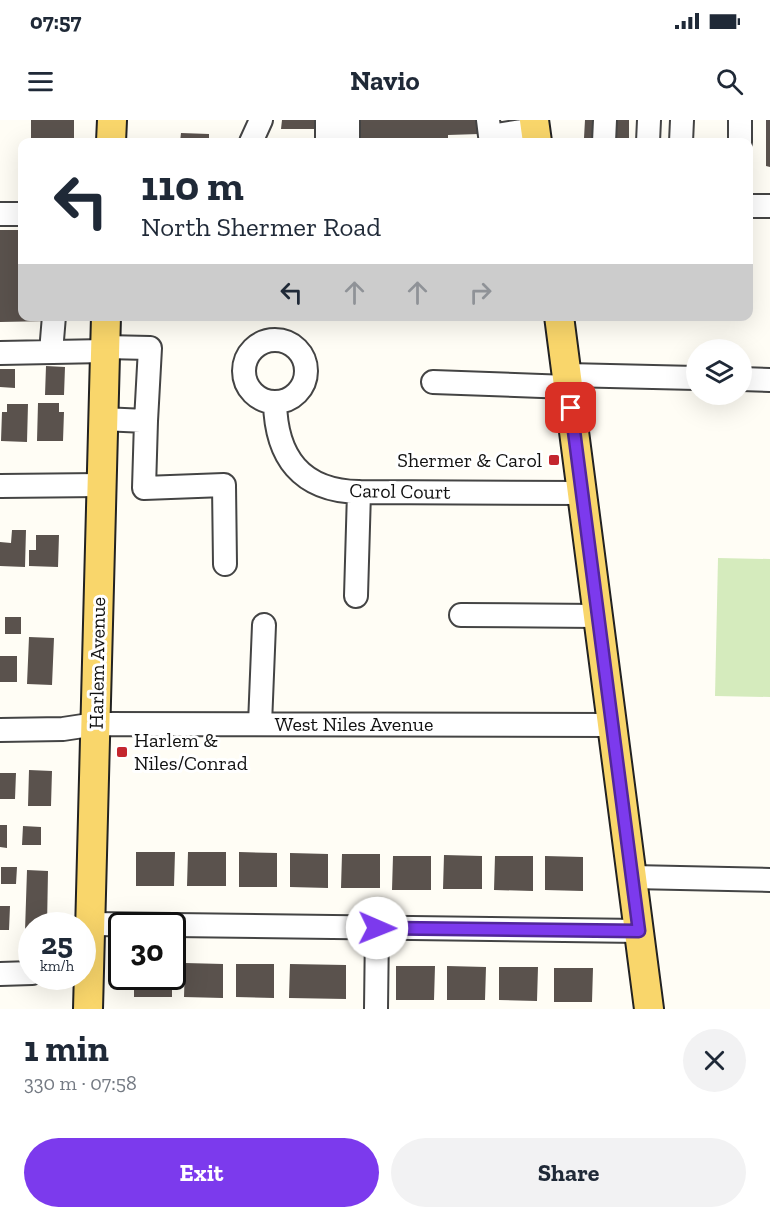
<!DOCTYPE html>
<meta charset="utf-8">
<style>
:root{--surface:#fff;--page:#f2f2f3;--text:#1f2937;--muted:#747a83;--accent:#7c3aed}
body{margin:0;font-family:"Zilla Slab",serif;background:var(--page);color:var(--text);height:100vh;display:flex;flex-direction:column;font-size:22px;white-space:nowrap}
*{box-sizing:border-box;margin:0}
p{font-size:20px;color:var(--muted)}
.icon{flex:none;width:33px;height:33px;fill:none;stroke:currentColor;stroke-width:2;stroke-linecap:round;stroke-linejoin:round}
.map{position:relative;height:889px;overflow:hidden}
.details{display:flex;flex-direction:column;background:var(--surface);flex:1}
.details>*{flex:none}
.top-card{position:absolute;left:18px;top:18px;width:735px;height:183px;border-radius:12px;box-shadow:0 6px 24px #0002;background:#fff;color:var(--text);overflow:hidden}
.buttons{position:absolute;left:686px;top:219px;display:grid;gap:12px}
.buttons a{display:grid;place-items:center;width:66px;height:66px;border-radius:50%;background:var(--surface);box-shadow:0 6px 24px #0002;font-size:30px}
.speed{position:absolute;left:18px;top:792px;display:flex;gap:12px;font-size:30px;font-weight:700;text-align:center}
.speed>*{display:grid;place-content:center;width:78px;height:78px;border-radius:50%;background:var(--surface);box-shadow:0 6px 24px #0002;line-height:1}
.speed small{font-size:15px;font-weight:400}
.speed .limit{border:3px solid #111;border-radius:9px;background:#fff;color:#111}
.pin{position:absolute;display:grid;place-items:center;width:51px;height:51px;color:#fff;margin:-26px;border-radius:12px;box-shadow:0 3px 9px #0006}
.me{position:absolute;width:66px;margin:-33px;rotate:91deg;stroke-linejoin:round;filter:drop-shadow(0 0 4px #0008)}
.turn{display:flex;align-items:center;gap:21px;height:126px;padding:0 24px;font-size:27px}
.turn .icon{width:78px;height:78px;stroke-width:2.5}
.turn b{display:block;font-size:42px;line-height:51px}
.lanes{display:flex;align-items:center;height:57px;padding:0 24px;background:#0003;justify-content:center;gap:30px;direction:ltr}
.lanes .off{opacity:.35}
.round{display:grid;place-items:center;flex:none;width:63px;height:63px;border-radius:32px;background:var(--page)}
.headline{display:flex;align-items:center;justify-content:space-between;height:102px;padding:0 24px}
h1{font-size:36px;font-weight:700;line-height:45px}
.primary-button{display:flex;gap:12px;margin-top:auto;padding:12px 24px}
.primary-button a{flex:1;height:69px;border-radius:36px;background:var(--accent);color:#fff;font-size:24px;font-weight:700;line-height:69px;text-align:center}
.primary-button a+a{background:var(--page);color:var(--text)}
.status{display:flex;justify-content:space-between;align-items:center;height:42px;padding:0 30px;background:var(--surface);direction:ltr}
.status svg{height:16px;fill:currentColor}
header{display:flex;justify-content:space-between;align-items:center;height:78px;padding:0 24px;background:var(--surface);font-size:27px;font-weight:700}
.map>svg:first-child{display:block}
.green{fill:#d5ebbd}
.building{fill:#5a524d}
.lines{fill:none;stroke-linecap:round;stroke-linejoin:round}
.minor-casing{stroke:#444;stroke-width:26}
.major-casing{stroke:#222;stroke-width:32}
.minor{stroke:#fff;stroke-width:22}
.major{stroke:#f9d66b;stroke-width:28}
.route-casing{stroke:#51269a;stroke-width:15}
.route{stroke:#7c3aed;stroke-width:10}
.poi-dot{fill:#c4262e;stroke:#fff;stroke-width:2}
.labels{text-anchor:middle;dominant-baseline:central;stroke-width:6;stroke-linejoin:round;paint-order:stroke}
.poi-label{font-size:20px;fill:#111;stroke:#fff;text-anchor:end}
.street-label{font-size:20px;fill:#111;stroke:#fff}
</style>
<div class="status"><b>07:57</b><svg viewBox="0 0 49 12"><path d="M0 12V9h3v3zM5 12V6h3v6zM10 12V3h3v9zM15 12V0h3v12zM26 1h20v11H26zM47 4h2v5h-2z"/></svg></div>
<header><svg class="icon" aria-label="menu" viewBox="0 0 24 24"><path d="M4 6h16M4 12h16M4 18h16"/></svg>Navio<svg class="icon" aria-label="search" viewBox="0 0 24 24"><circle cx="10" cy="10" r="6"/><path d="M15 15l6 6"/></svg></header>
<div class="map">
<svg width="770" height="889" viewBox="0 0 770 889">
<rect width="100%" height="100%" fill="#fffdf5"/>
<path class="green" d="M718 438 770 439V577L715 576Z"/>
<path class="building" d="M31 0H74V19L31 20Z
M282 0H317V9H281Z
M355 0H477L479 14 448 15V22H355Z
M585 0H629V19L584 18Z
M766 0H770V47L766 46Z
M181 13 209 14V22H180Z
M0 110H22V196H49L50 201 0 202Z
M46 246 65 247 64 275H45Z
M0 249H15V268L0 267Z
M38 283H59V292H64L63 321H37Z
M7 284H28L27 322 1 321 2 292H7Z
M12 410H26L25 447 0 446V422L11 423Z
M36 415H59L58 447 29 446V430H36Z
M5 497H21V514H5Z
M29 517 54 518 52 565 27 564Z
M0 536H17V562H0Z
M29 650 52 651 51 686H28Z
M0 653H16L15 679H0Z
M0 705H7V728L0 727Z
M23 706 41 707V725H22Z
M136 732H175L174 766H136Z
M188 732H226V766H187Z
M239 732 277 733V767H239Z
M290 733 328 734V768L290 767Z
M342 734H380V768H341Z
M444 735 482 736V769H443Z
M393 736H431V770H392Z
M495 736H533V771L494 770Z
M545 736 583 737V771L545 770Z
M1 747H17L16 764H1Z
M27 750 48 751 47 806H32V811H25Z
M0 786H10L9 810H0Z
M185 843 223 844V878L184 877Z
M236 844H274V878L236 877Z
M290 844 346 845V879L289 878Z
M396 846H435L434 880H396Z
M447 846 486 847 485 880H447Z
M499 847H538L537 881 499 880Z
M554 848H593L592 882H554Z
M134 856H172V877H134Z"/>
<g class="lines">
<defs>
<path id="minor" d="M488 0 490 16 535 9
M251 22 261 0
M327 22V0
M348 22V0
M604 22 605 0
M648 22 649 0
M681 22 682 0
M740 22V0
M748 86H770
M0 94H22
M244 251a31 31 0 1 1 62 0a31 31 0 1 1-62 0Z
M51 232 54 196
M0 233 105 231
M567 255 696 258
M741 259 770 260
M433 262 568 267
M275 282C276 337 301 371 359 372L582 373
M102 299 146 301 150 228 105 227
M146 301 144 368 224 365 225 444
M0 366 101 365
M356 476 359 372
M461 495 598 496
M260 604 264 505
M0 610 63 609 96 604 612 605
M632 757 770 760
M91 804 639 811
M0 854 32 853
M376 889 377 808"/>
<path id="major" d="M534 0 537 22
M111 22 112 0
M559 196 649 889
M88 889 106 196"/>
</defs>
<use href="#minor" class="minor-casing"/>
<use href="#major" class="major-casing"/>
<use href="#minor" class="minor"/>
<use href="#major" class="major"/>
</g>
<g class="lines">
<defs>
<path id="route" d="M377 808 639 811 571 288"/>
</defs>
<use href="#route" class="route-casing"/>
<use href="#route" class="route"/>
</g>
<g class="poi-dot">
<rect x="548" y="334" width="12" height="12" rx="3"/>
<rect x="116" y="626" width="12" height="12" rx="3"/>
</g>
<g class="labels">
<g class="poi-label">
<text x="542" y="340">Shermer &amp; Carol</text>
<text x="134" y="620" text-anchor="start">Harlem &amp;<tspan x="134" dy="23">Niles/Conrad</tspan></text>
</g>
<g class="street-label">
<text transform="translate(400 371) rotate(1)">Carol Court</text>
<text transform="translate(97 543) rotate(-89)">Harlem Avenue</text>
<text x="354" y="604">West Niles Avenue</text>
</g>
</g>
</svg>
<div class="buttons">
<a><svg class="icon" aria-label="layers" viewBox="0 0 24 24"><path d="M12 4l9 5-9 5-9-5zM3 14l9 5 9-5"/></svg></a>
</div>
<div class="speed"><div>25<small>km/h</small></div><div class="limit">30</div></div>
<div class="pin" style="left:571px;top:288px;background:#d93025"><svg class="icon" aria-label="arrive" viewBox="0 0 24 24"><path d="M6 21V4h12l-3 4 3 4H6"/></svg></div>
<svg class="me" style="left:377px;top:808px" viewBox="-20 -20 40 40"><circle r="19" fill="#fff"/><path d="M0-13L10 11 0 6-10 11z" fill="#7c3aed"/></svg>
<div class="top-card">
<div class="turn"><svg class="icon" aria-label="left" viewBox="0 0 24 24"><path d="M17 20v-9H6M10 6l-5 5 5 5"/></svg><div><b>110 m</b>North Shermer Road</div></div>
<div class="lanes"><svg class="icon" aria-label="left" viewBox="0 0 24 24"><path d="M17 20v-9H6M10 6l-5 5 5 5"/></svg><svg class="icon off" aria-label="ahead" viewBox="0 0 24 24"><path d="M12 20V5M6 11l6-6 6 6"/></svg><svg class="icon off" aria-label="ahead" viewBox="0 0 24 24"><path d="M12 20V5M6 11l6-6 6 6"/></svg><svg class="icon off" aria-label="right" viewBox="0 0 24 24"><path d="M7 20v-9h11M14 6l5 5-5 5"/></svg></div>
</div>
</div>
<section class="details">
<div class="headline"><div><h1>1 min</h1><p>330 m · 07:58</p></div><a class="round"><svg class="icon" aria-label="close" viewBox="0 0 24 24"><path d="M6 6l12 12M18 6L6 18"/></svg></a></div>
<div class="primary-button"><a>Exit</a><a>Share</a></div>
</section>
